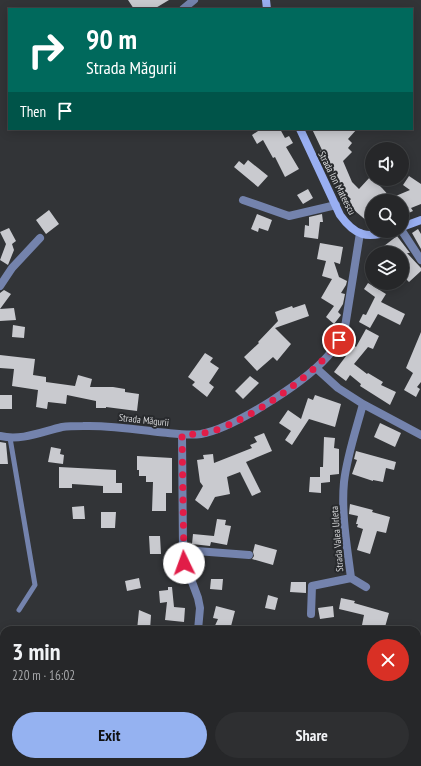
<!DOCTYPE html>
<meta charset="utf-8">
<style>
:root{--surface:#262729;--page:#2e2f31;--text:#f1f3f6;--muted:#a4a5a8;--line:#424446;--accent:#95b2f1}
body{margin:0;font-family:"PT Sans Narrow",sans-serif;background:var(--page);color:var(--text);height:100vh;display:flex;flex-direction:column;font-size:15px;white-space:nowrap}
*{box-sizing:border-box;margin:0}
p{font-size:13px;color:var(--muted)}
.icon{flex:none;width:22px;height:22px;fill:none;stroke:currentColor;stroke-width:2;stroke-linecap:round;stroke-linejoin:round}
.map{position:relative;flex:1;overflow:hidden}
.side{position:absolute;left:0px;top:626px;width:421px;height:140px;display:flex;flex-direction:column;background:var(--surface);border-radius:12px 12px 0 0;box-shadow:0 2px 10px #0003,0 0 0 1px var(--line)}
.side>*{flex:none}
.top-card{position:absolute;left:8px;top:8px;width:405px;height:122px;border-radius:0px;box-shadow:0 2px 10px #0003,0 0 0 1px var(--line);background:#00695c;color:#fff;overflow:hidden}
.fabs{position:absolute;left:365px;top:142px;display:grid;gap:8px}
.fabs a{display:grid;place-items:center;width:44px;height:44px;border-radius:50%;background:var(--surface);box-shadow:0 2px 10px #0003,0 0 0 1px var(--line);font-size:20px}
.pin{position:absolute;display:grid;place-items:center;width:34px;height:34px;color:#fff;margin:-17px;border:2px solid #fff;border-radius:50%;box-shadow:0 1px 4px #0007}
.me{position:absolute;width:44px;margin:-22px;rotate:357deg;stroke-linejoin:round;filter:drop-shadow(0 0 3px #0008)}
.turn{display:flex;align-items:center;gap:14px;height:84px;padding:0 12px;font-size:18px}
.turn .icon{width:52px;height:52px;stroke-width:2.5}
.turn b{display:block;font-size:28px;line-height:34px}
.then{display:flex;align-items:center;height:38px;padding:0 12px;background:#0003;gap:8px;font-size:15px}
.round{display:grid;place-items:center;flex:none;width:42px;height:42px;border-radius:21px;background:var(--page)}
.summary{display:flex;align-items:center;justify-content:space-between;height:68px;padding:0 12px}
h1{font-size:24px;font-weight:600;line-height:30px}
.primary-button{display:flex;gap:8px;margin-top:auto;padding:8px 12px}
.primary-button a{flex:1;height:46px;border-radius:24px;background:var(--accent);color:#111;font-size:16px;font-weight:600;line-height:46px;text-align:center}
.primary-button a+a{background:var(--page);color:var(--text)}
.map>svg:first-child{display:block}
.building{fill:#c9cacf}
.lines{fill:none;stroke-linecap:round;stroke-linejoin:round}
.service{stroke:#7483ad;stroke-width:5}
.minor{stroke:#7483ad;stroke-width:8}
.secondary{stroke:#99aff2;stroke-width:8}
.route{stroke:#e11d48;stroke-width:7;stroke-dasharray:0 12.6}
.labels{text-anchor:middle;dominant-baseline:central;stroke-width:4;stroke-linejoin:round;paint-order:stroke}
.street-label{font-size:10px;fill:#d5d6d8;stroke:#282a2d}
</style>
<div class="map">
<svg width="421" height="766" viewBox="0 0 421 766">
<rect width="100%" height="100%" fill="#323437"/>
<path class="building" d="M128 0H169L154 9H134Z
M261 129H280L285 138 289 136 293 143 286 147 299 169 285 177 275 157 273 158 263 140 257 144 252 135Z
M312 129H357L348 139 352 143 348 148 352 152 343 161 352 182 359 189 370 177 382 188 391 198 410 190 403 185 409 176 421 184V204L411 208 413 211 402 216V201H372V217L368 222 347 204 351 199 339 188 338 189 328 166H327L320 151 322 150Z
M248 160 268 176 258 187 234 167 239 161 244 165Z
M308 189 313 198 303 204 297 195Z
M49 210 59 224 46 234 36 220Z
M257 214 272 220 268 231 259 228 258 232 251 229Z
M322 214 323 222H320L318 239 304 237 305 225 309 226V217Z
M9 228 16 241 12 244 14 250 8 265 0 260 6 244 0 232Z
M418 229 421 234V249L412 233Z
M397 236 410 253H407L421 268V271L409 282 402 275V253H389L384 246Z
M320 243 343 247 340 264 334 262 339 277 347 281 346 285 341 293 345 294 343 304 338 312 341 315 334 324 326 317 334 306 321 298 332 279 322 276 326 261 317 259Z
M368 283 386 294 381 302 405 314 400 325 378 314 370 328 359 322 363 314 366 315 375 297 364 289Z
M4 290 11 294 0 309 14 308 16 320 0 321V293Z
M305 304 309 316 275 328 291 344 277 361 273 357 257 371 244 357 259 343 258 342 278 321 275 312 292 306 293 308Z
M13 325 25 327 24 338 12 337Z
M366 329 379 336 373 349 368 347 354 364 367 374 368 373 383 382 381 385 396 392 390 405 360 386 361 384 350 375 346 381 334 372 346 356 341 352 349 342 356 347Z
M421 332V382L417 387 420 389 416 397 404 390 413 373 406 368Z
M205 353 213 358 210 362 219 368 209 383 214 387 207 397 192 385 195 382 188 377Z
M0 355 35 359 33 375 46 377V382L75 386 78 375 92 379 90 387H113L125 389V392L139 394 137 411 106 407V408H96V401L67 395 66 404 48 402 47 409 36 407 38 390 12 386 14 369 0 368Z
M250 376 259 383 243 399 235 391Z
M0 395H12V409H0Z
M315 395 341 404 335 427 309 419 292 445 285 440 291 431 279 423 288 410 301 419 308 398 313 400Z
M380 423 401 433 395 447 374 437Z
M264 433 272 451 246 462 261 492 252 496 240 472 227 477 230 494 215 497 208 510 195 500 203 486 200 482 197 460 204 459 203 455 213 454 214 463 252 448 250 445 257 442 254 437Z
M324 437 335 438 334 448 339 449V474L330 475V482L321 483V493L309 492 310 477H320V467H323Z
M0 442 6 443 8 464H0Z
M51 447 61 449 60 454 64 455 63 464 48 462Z
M356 451 396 462 394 470 386 468 383 482 373 480V481L352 474 357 460 354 459Z
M137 456 172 458V493H166V511H152L153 482H146V476H139V470H137Z
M59 467 116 470V483H122V493H103V486L72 484V488H59Z
M350 504 373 510 372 512 390 517 386 533 377 531 370 554 357 550 363 529 357 527 358 524H356L358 516 349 514Z
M84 506 85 519H73L72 507Z
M101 512H116L115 528H101Z
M217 519 226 520 225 525 231 526 227 545 211 542 210 546 192 544 193 534 214 536Z
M149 536H160L161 554H150Z
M255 544 277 550 273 565 252 559 254 556 253 552Z
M193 556 202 557V567H193Z
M139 578 141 588 127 591 125 581Z
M211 579H223L222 590 210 589Z
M291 582H306V593L290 592Z
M168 587H172L174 607 185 608 184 622 165 620 167 602 160 603 159 591 168 590Z
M268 595 278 598 275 610 265 608Z
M341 598 355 601 354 603 389 613 385 627 379 625 378 629 362 625 364 615 339 609Z
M216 606 235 611 230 630H213L218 619 213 618Z
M333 606 334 617 320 619 318 608Z
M139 610 151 615 150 630H137Z"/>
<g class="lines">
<path class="service" d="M10 438 35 585 19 610"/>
<path class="minor" d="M183 9 194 0
M243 200 289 216 336 205
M402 231 421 260
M0 286 12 268 40 238
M316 368 338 388 363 404 421 435
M182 435 183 550 185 563 198 598 200 608 198 630
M0 436C21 441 41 432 62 427 69 426 76 426 83 426 108 425 134 429 158 432 172 433 187 436 201 434 235 428 311 379 332 351 338 344 341 335 345 327L360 233
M183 550 249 555
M351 578C347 546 341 514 344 482 347 456 356 430 363 404
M311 614 312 586 351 578 366 587
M269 762 273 766"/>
<path class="secondary" d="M266 0 267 9
M300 129 340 215C355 236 367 239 391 231
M402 227 421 220"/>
</g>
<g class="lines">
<path class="route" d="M184 563 182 435C193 434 203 434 213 431 251 419 318 374 339 340"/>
</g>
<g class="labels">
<g class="street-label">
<text transform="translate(337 183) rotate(63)">Strada Ion Mateescu</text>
<text transform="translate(144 420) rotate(6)">Strada Măgurii</text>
<text transform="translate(337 539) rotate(-95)">Strada Valea Urleta</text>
</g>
</g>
</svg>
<div class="fabs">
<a><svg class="icon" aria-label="sound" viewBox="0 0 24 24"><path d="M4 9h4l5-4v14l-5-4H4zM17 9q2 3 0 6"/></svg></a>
<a><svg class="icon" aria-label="search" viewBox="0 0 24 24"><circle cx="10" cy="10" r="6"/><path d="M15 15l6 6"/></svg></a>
<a><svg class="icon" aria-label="layers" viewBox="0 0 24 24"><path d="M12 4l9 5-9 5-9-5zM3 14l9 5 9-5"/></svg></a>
</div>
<div class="pin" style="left:339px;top:340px;background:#d93025"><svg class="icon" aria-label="arrive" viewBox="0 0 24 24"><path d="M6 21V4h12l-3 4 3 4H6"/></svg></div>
<svg class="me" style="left:184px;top:563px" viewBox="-20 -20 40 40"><circle r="19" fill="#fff"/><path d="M0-13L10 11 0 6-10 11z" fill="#e11d48"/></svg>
<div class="top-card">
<div class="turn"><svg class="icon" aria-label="right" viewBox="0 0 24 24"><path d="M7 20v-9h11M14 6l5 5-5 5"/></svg><div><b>90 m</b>Strada Măgurii</div></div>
<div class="then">Then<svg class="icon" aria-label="arrive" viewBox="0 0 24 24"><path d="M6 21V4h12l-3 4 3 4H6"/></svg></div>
</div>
<section class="side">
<div class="summary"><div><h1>3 min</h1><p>220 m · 16:02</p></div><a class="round" style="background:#d93025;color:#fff"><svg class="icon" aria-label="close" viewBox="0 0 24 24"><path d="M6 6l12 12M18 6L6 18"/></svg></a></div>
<div class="primary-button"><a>Exit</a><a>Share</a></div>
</section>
</div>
